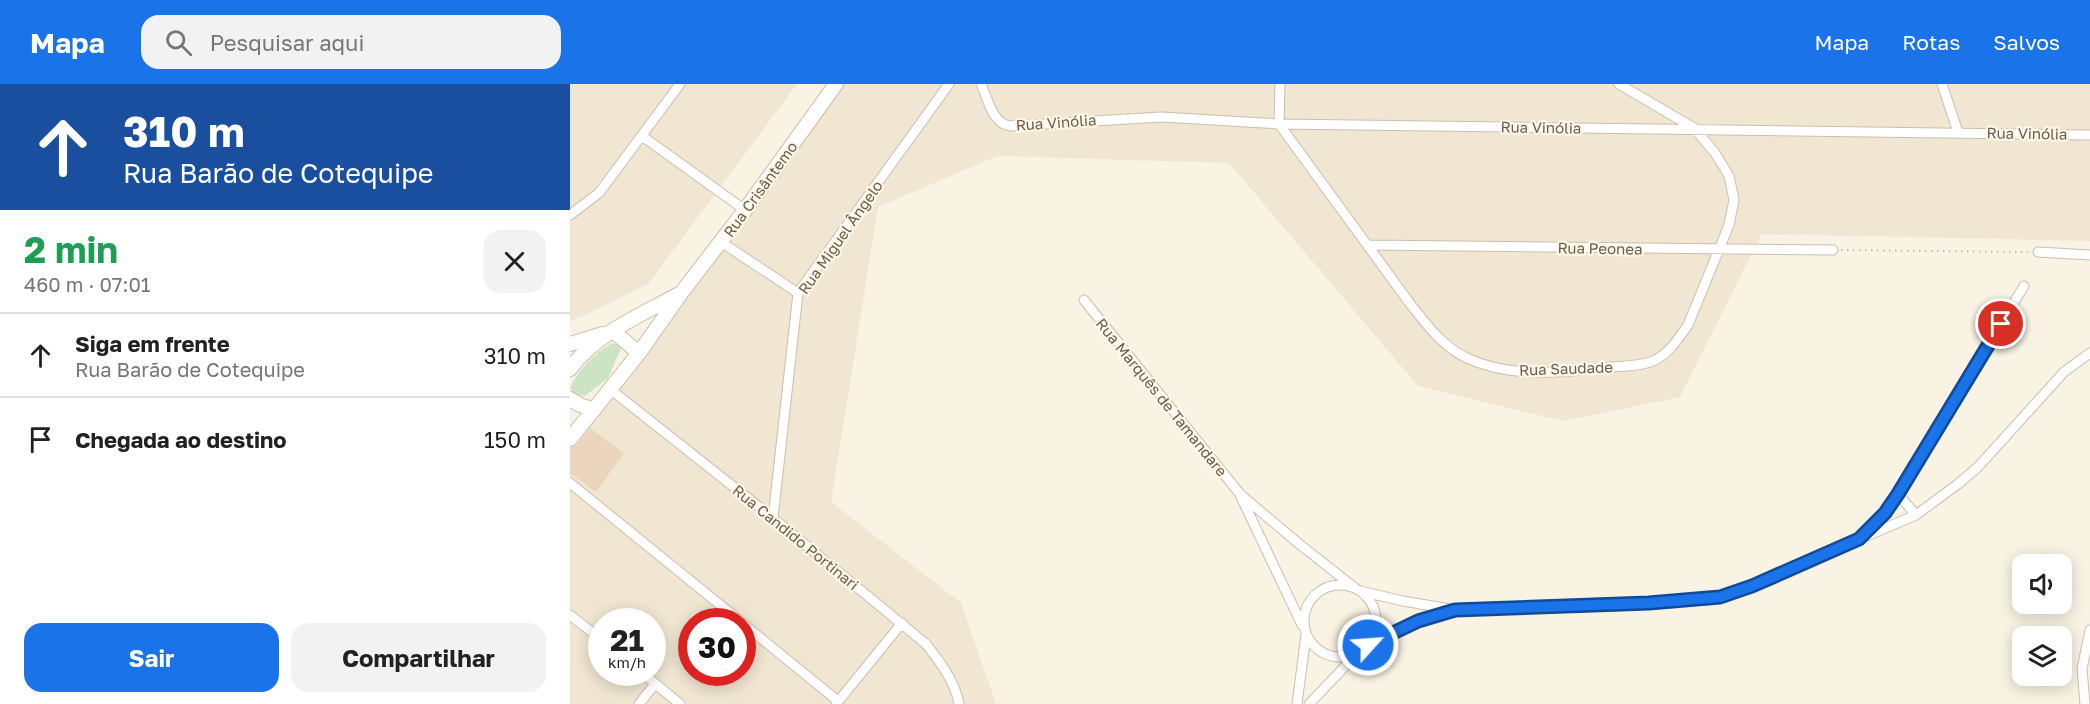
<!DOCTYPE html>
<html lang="pt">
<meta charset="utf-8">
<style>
:root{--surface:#fff;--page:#f2f2f2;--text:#202124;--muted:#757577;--line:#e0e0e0;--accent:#1a73e8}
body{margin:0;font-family:"Golos Text",sans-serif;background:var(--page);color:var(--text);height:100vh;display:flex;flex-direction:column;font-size:22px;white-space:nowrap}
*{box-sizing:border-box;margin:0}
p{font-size:20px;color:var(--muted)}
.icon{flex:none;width:33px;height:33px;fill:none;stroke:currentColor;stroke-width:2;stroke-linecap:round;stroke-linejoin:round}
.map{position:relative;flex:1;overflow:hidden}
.side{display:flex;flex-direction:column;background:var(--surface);width:570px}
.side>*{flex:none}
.hud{background:#1a4fa0;color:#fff;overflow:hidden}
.fabs{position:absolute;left:1442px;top:470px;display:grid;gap:12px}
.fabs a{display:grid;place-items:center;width:60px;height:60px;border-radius:12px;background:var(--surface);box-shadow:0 3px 15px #0003;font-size:30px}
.speed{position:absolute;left:18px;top:524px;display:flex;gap:12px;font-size:30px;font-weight:700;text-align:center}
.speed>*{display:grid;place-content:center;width:78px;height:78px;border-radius:50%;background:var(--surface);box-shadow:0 3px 15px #0003;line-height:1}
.speed small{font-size:15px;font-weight:400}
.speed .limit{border:9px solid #d22;background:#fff;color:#111}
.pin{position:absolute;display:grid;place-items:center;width:51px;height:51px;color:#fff;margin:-26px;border:3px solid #fff;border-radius:50%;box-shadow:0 2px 6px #0007}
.me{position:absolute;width:66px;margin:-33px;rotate:64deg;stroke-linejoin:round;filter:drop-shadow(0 0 4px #0008)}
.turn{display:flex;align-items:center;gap:21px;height:126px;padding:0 24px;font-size:27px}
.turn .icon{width:78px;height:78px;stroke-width:2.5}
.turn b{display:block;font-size:42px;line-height:51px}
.round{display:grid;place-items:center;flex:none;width:63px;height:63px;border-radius:18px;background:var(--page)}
.headline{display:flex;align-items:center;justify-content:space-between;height:102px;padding:0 24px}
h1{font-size:36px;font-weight:700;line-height:45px;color:#1e9e55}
.primary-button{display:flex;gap:12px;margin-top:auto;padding:12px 24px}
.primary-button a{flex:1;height:69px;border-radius:18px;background:var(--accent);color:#fff;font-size:24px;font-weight:700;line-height:69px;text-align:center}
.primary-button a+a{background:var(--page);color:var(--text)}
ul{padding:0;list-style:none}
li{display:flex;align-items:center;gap:18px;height:84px;padding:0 24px;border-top:2px solid var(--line)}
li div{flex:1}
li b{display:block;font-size:22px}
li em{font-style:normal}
header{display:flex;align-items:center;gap:36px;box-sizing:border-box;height:84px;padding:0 30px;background:var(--accent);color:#fff}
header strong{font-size:28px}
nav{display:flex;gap:33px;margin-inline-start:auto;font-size:21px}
.search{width:420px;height:54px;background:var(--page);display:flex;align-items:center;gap:15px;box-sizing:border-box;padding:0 21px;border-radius:18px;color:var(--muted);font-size:22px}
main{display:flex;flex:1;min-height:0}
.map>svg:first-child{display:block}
.residential{fill:#f0e6d2;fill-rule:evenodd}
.green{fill:#cce4c3}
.building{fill:#ebd6bd}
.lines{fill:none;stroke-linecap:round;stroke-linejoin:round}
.street-casing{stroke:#cbbeae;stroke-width:11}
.secondary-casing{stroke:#cbbda9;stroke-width:16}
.path{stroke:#cfb9a1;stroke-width:2;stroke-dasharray:1.5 4.5;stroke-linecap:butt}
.street{stroke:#fff;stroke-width:9}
.secondary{stroke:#fff;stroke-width:14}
.route-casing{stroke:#114b97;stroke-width:15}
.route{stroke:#1a73e8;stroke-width:10}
.labels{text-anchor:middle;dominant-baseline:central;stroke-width:4.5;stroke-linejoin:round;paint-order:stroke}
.street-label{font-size:15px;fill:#6e5c4c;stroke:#fcf7e8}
</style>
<header>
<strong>Mapa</strong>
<div class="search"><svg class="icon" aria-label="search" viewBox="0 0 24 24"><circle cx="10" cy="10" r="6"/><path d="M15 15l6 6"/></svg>Pesquisar aqui</div>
<nav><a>Mapa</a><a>Rotas</a><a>Salvos</a></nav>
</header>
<main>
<section class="side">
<div class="hud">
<div class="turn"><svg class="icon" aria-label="ahead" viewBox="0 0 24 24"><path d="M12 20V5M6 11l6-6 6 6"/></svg><div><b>310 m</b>Rua Barão de Cotequipe</div></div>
</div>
<div class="headline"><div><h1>2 min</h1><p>460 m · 07:01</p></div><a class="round"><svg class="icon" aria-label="close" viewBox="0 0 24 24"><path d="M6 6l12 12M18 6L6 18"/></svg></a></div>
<ul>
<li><svg class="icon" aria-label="ahead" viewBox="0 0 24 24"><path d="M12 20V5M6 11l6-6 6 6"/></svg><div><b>Siga em frente</b><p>Rua Barão de Cotequipe</p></div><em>310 m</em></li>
<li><svg class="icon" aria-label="arrive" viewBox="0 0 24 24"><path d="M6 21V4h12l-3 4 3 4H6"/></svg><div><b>Chegada ao destino</b></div><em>150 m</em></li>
</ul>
<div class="primary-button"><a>Sair</a><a>Compartilhar</a></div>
</section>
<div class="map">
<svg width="1520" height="620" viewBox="0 0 1520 620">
<rect width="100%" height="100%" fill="#f9f3e3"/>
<path class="residential" d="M0 0H227L78 200 0 238Z
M266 0H1520V157L1192 150 1110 313 993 337 848 302 659 79 427 72 308 123 261 418 391 519 426 620H0V352ZM32 537H82V588H32ZM122 537H172V588H122Z"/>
<path class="green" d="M42 259 52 262 38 294 15 312 5 311 0 304C10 283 23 271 42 259Z"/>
<path class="building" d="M20 344 54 369 26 408 0 389V364L7 361Z"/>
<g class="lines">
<defs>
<path id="street" d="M411 0C418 15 422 40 441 42L591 33 709 40 1520 51
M710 0 709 40 841 221C857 241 873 263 897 274 941 295 995 288 1042 283 1055 282 1071 282 1083 277 1099 270 1108 255 1118 241L1159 141 1164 116 1159 92 1145 69 1124 44 1049 0
M1372 0 1388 48
M72 52 175 126
M0 131 29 109 110 0
M151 158 228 209
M798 161 1263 166
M1468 168 1520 171
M514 216 670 410 728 459 785 504
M40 305 203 434 356 560C370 578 385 597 389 620
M0 399 170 537
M1328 410 1346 431
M671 413 732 541
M203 434 228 209 379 0
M1293 451 1315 429 1328 410 1454 202
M734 537a36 36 0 1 1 72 0a36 36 0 1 1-72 0Z
M790 507 833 517 886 526 1138 516 1163 509 1346 431 1388 400 1408 383 1494 288 1520 269
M0 531 32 556
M172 539 268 617
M799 560 848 537 883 527
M71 588 110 620
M69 620 85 600
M266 620 332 539
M727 620 736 551
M739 620 785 572
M1515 620 1512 585 1520 546"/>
<path id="secondary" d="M43 247 69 269
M0 260 33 250
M0 285C25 250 71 231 107 211
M0 315 10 321 24 326
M0 355 69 269 112 208 175 126 266 0"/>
</defs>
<use href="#street" class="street-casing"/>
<use href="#secondary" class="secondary-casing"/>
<path class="path" d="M1271 166 1458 168"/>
<use href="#street" class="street"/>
<use href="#secondary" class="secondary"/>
</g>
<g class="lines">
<defs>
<path id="route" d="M798 561 848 537 885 526 1079 519 1150 513 1182 502 1289 455 1315 429 1328 410 1431 240"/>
</defs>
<use href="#route" class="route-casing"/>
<use href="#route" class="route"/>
</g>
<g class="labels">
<g class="street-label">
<text transform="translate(486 38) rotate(-4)">Rua Vinólia</text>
<text transform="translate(971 43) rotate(1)">Rua Vinólia</text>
<text transform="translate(1457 49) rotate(1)">Rua Vinólia</text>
<text transform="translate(190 105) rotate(-54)">Rua Crisântemo</text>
<text transform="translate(270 153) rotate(-55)">Rua Miguel Ângelo</text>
<text transform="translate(1030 164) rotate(1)">Rua Peonea</text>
<text transform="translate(996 284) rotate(-2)">Rua Saudade</text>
<text transform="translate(592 313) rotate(51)">Rua Marquês de Tamandare</text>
<text transform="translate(226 453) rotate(39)">Rua Candido Portinari</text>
</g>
</g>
</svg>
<div class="fabs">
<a><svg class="icon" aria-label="sound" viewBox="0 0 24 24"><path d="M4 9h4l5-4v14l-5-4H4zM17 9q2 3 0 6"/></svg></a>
<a><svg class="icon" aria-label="layers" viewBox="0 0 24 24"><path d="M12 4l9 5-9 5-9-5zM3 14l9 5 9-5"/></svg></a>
</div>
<div class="speed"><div>21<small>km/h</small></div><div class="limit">30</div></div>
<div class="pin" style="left:1431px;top:240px;background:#d93025"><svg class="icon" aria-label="arrive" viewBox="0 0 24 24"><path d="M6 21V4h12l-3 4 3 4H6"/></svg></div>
<svg class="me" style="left:798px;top:561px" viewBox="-20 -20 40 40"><circle r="17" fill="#1a73e8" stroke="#fff" stroke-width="3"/><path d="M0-11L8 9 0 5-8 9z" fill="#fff"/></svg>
</div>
</main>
